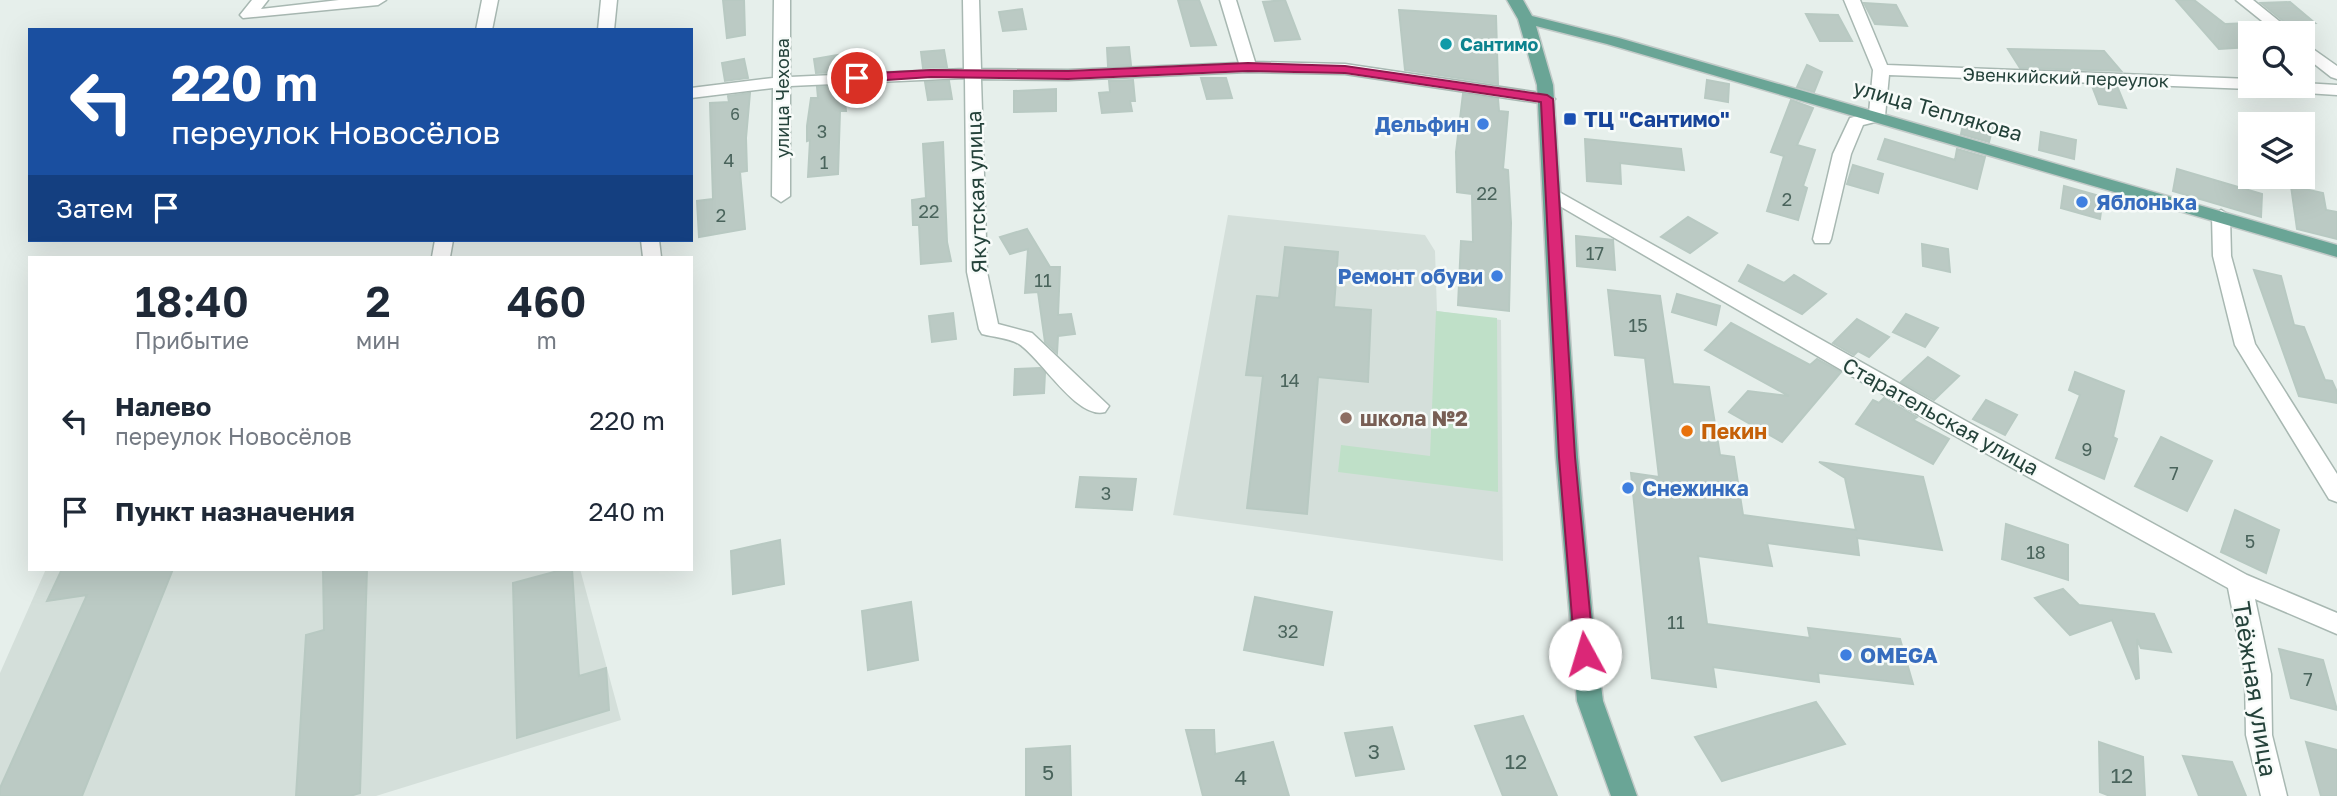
<!DOCTYPE html>
<html lang="ru">
<meta charset="utf-8">
<style>
:root{--surface:#fff;--page:#f2f2f3;--text:#1f2937;--muted:#747a83}
body{margin:0;font-family:"Golos Text",sans-serif;background:var(--page);color:var(--text);height:100vh;display:flex;flex-direction:column;font-size:26px;white-space:nowrap}
*{box-sizing:border-box;margin:0}
p{font-size:23px;color:var(--muted)}
.icon{flex:none;width:38px;height:38px;fill:none;stroke:currentColor;stroke-width:2;stroke-linecap:round;stroke-linejoin:round}
.map{position:relative;flex:1;overflow:hidden}
.details{position:absolute;left:28px;top:256px;width:665px;height:315px;display:flex;flex-direction:column;background:var(--surface);border-radius:0px;box-shadow:0 7px 28px #0002}
.details>*{flex:none}
.top-card{position:absolute;left:28px;top:28px;width:665px;height:214px;border-radius:0px;box-shadow:0 7px 28px #0002;background:#1a4fa0;color:#fff;overflow:hidden}
.fabs{position:absolute;left:2238px;top:21px;display:grid;gap:14px}
.fabs a{display:grid;place-items:center;width:77px;height:77px;border-radius:0px;background:var(--surface);box-shadow:0 7px 28px #0002;font-size:35px}
.pin{position:absolute;display:grid;place-items:center;width:60px;height:60px;color:#fff;margin:-30px;border:4px solid #fff;border-radius:50%;box-shadow:0 2px 7px #0007}
.me{position:absolute;width:77px;margin:-38px;rotate:354deg;stroke-linejoin:round;filter:drop-shadow(0 0 5px #0008)}
.turn{display:flex;align-items:center;gap:24px;height:147px;padding:0 28px;font-size:32px}
.turn .icon{width:91px;height:91px;stroke-width:2.5}
.turn b{display:block;font-size:49px;line-height:60px}
.then{display:flex;align-items:center;height:66px;padding:0 28px;background:#0003;gap:14px;font-size:26px}
.eta{display:flex;justify-content:space-evenly;align-items:center;height:119px;text-align:center}
.eta b{font-size:42px;font-weight:600;line-height:49px}
ul{padding:0;list-style:none}
li{display:flex;align-items:center;gap:21px;height:91px;padding:0 28px}
li div{flex:1}
li b{display:block;font-size:26px}
li em{font-style:normal}
.map>svg:first-child{display:block}
.built{fill:#d4dfda}
.green{fill:#bfe0c8}
.building{fill:#bbcac4;stroke:#b8c9c2;stroke-width:2}
.lines{fill:none;stroke-linecap:round;stroke-linejoin:round}
.minor-casing{stroke:#a8b8b2;stroke-width:3}
.major-casing{stroke:#c2cac8;stroke-width:3}
.minor{fill:#fff;fill-rule:evenodd}
.major{fill:#6aa596;fill-rule:evenodd}
.route{fill:#db2777;stroke:#8e194d;stroke-width:2}
.culture-dot{fill:#0f9aa8;stroke:#f7fbf9;stroke-width:2.5}
.transit-dot{fill:#1a4fb4;stroke:#f7fbf9;stroke-width:2.5}
.shop-dot{fill:#3f7fe0;stroke:#f7fbf9;stroke-width:2.5}
.education-dot{fill:#8d6e63;stroke:#f7fbf9;stroke-width:2.5}
.food-dot{fill:#e8710a;stroke:#f7fbf9;stroke-width:2.5}
.labels{text-anchor:middle;dominant-baseline:central;stroke-width:5;stroke-linejoin:round;paint-order:stroke}
.far-number-label{font-size:16px;fill:#4a645c}
.far-culture-label{font-size:18px;font-weight:bold;fill:#0d838f;stroke:#f7fbf9;text-anchor:start}
.far-street-label{font-size:18px;fill:#24423a;stroke:#f7fbf9}
.number-label{font-size:18px;fill:#4a645c}
.street-label{font-size:21px;fill:#24423a;stroke:#f7fbf9}
.transit-label{font-size:21px;font-weight:bold;fill:#164399;stroke:#f7fbf9;text-anchor:start}
.shop-label{font-size:21px;font-weight:bold;fill:#366cbe;stroke:#f7fbf9;text-anchor:start}
.education-label{font-size:21px;font-weight:bold;fill:#785e54;stroke:#f7fbf9;text-anchor:start}
.food-label{font-size:21px;font-weight:bold;fill:#c56008;stroke:#f7fbf9;text-anchor:start}
.near-number-label{font-size:21px;fill:#4a645c}
.near-street-label{font-size:24px;fill:#24423a;stroke:#f7fbf9}
</style>
<div class="map">
<svg width="2337" height="796" viewBox="0 0 2337 796">
<rect width="100%" height="100%" fill="#e6efeb"/>
<path class="built" d="M1228 215 1425 235 1435 251 1437 311 1501 320 1503 561 1173 515Z
M46 569H580L621 720 376 796H0V673Z"/>
<path class="green" d="M1436 311 1497 318 1498 492 1338 472 1341 445 1430 456Z"/>
<path class="building" d="M723 0H744L745 35 727 38Z
M1178 0H1199L1216 45 1191 46Z
M1285 0 1300 39 1275 41 1263 2Z
M2176 0H2194L2225 24 2250 23V47L2219 49Z
M2290 2 2315 23 2287 24 2261 3Z
M1864 3 1896 5 1907 26 1875 24Z
M1022 9 1026 29 1003 31 999 12Z
M1399 10 1496 16 1498 84 1405 70Z
M1806 14 1838 15 1852 41H1820Z
M1129 47 1131 65 1108 66 1107 48Z
M2008 49 2104 51 2121 71 2020 68Z
M944 50 947 67 923 68 921 52Z
M838 55 841 72 816 73 814 59Z
M744 59 748 78 725 81 722 63Z
M1807 65 1822 72 1814 92 1797 87Z
M1201 78H1226L1232 98 1207 99Z
M1133 80 1135 101H1130L1132 111 1102 113 1099 93 1110 92 1109 81Z
M1707 80 1729 84 1728 102 1705 98Z
M949 81 952 99 928 100 925 82Z
M843 86 846 111H840L838 174 808 177 810 140 807 141V126L811 98H818L817 87Z
M2092 86H2117L2126 108 2099 104Z
M1056 89V111L1014 112V91Z
M750 93 746 138 747 171 740 172 745 229 699 237 697 201 713 199 710 103 729 102 728 96Z
M1463 94 1498 99 1499 111 1508 112 1503 169 1508 170 1511 223 1509 311 1458 305 1461 241 1473 242 1472 194 1457 192 1456 152Z
M1791 100 1813 108 1797 145 1815 150 1803 186 1807 188 1798 220 1767 211 1784 156 1771 152Z
M1965 115 1994 123 1989 142 1961 134Z
M2041 132 2076 140 2074 159 2039 150Z
M1585 139 1681 149 1684 170 1620 163 1621 184 1587 181Z
M1885 139 1955 160 1957 149 1985 157 1977 189 1878 159Z
M943 142 947 242 951 261 921 264 919 225H913L912 200 926 198 923 144Z
M1853 165 1883 174 1878 193 1847 184Z
M2177 169 2262 194 2261 217 2173 191Z
M2064 186 2103 197 2100 219 2061 208Z
M2291 186 2323 193 2326 210 2337 212V239L2297 229Z
M1688 217 1717 233 1690 253 1661 237Z
M1027 229 1050 267H1060L1058 315 1071 314 1075 334 1058 336 1057 353 1045 342 1038 292 1025 293 1028 249 1010 254 1000 237Z
M1576 236 1613 240 1615 270 1577 266Z
M1922 244 1948 249 1950 272 1923 266Z
M1285 247 1338 252 1334 307 1371 310 1368 382 1318 377 1307 514 1247 508 1263 376 1246 375 1257 296 1279 298Z
M1748 265 1784 283 1794 275 1826 294 1802 314 1739 281Z
M2254 270 2281 276 2294 325 2304 327 2325 380 2332 381 2337 392V403L2299 396Z
M1608 290 1660 296 1673 384 1709 387 1720 455 1734 457 1743 515 1856 530 1845 478 1819 462 1923 477 1942 550 1857 538 1859 555 1767 543 1772 566 1698 556 1707 624 1810 638 1808 628 1900 639 1913 684 1818 673 1819 682 1713 667 1716 687 1652 678 1631 473 1659 477 1645 358 1615 355Z
M1677 294 1720 306 1716 325 1672 312Z
M953 313 956 339 932 342 929 316Z
M1906 314 1938 328 1925 347 1893 332Z
M1857 319 1889 337 1869 357 1858 351 1854 355 1833 343Z
M1731 323 1810 365 1817 359 1841 372 1782 442 1729 412 1748 391 1789 396 1705 350Z
M1928 357 1959 376 1934 400 1901 382Z
M1040 368 1045 373 1044 393 1014 395 1015 369Z
M2075 372 2124 391 2113 437 2117 439 2104 479 2056 458 2080 395 2069 390Z
M1884 398 1917 417 1913 420 1949 439 1933 464 1856 424 1873 400 1879 403Z
M1986 400 2017 415 2005 435 1973 419Z
M2161 437 2212 461 2187 511 2135 486Z
M1080 477 1136 479 1132 510 1076 507Z
M2235 510 2279 530 2266 573 2221 552Z
M2006 524 2068 545V580L2002 559Z
M780 540 784 584 733 594 731 551Z
M62 569H173L82 796H0V788L87 595 47 601Z
M323 569H367L360 793 350 796H296L306 635 324 630Z
M565 569H572L579 676 606 668 609 710 517 738 513 583Z
M2063 589 2079 605 2154 614 2171 652 2141 648 2137 639 2139 678 2136 679 2112 620 2070 635 2035 598Z
M1255 597 1332 612 1323 665 1244 650Z
M911 602 918 660 868 670 862 611Z
M2279 649 2323 660 2337 710 2291 698Z
M1816 702 1845 744 1722 781 1695 737Z
M1523 716 1557 796H1503L1475 726Z
M1392 727 1404 769 1356 776 1345 733Z
M1186 730H1214L1215 754 1273 742 1289 796H1203Z
M2099 742 2143 757 2145 796H2110L2100 792Z
M2306 742 2337 750V796H2321Z
M1070 746 1071 796H1026V749Z
M2183 756 2232 762 2246 796H2199Z"/>
<g class="lines">
<defs>
<path id="minor" d="M252 0H268L261 9 339 0H386L378 5 243 18 240 15Z
M482 0H498L492 30H476Z
M601 0H617L614 30H598Z
M774 0H790V77L964 69 963 0H979L981 69 1068 70 1239 63 1220 0H1236L1255 62 1345 64 1547 94 1555 99 1547 104 1345 74 1248 72 1068 80 981 79 987 272 998 324 1032 333 1109 406 1105 412C1077 420 1041 358 1019 344 1009 338 993 337 982 334L979 329 967 272 965 78 790 86V196L781 202 772 196 773 88 691 98V88L773 78Z
M1844 0H1860L1887 65 2250 79V86H2257L2250 89 1889 75 1885 116 1883 120 1863 125 1851 154 1831 239 1829 243H1815L1813 239 1833 154 1850 118 1869 113 1873 70Z
M2236 0H2253L2294 33H2277Z
M2303 42 2337 66V79L2331 77 2303 55Z
M2303 83 2337 85V95L2273 91 2265 86H2303Z
M1552 188 1964 420 2247 575 2337 613V634L2255 599 2271 674 2272 735 2287 796H2261L2246 735 2245 674 2228 588 1948 432 1546 198 1543 194Z
M2221 210 2230 216 2231 256 2255 344 2337 474V502L2329 499 2235 345 2213 256 2212 216Z
M435 240H453L450 257H432Z
M641 240H659L661 257H643Z"/>
<path id="major" d="M1507 0H1523L1532 16 1619 38 2337 245V257L1607 44 1536 26 1553 85 1578 457 1594 630 1603 701 1637 796H1611L1577 701 1556 457 1537 85 1518 19Z"/>
</defs>
<use href="#minor" class="minor-casing"/>
<use href="#major" class="major-casing"/>
<use href="#minor" class="minor"/>
<use href="#major" class="major"/>
</g>
<path class="route" d="M1248 63 1345 66 1547 95 1553 99 1575 457 1594 654 1591 660 1585 662 1578 660 1575 654 1559 457 1541 102 1345 73 1248 71 1068 79 931 77 857 82 851 78 857 74 931 70 1068 71Z"/>
<circle class="culture-dot" cx="1446" cy="44" r="7"/>
<rect class="transit-dot" x="1563" y="112" width="14" height="14" rx="3.5"/>
<g class="shop-dot">
<circle cx="1483" cy="124" r="7"/>
<circle cx="2082" cy="202" r="7"/>
<circle cx="1497" cy="276" r="7"/>
<circle cx="1628" cy="488" r="7"/>
<circle cx="1846" cy="655" r="7"/>
</g>
<circle class="education-dot" cx="1346" cy="418" r="7"/>
<circle class="food-dot" cx="1687" cy="431" r="7"/>
<g class="labels">
<g class="far-number-label">
<text x="735" y="114">6</text>
</g>
<g class="far-culture-label">
<text x="1460" y="44">Сантимо</text>
</g>
<g class="far-street-label">
<text transform="translate(2066 77) rotate(2)">Эвенкийский переулок</text>
<text transform="translate(782 98) rotate(-90)">улица Чехова</text>
</g>
<g class="number-label">
<text x="822" y="131">3</text>
<text x="729" y="160">4</text>
<text x="824" y="162">1</text>
<text x="1487" y="193">22</text>
<text x="1787" y="199">2</text>
<text x="929" y="211">22</text>
<text x="721" y="215">2</text>
<text x="1595" y="253">17</text>
<text x="1043" y="280">11</text>
<text x="1638" y="325">15</text>
<text x="1290" y="380">14</text>
<text x="2087" y="449">9</text>
<text x="2174" y="473">7</text>
<text x="1106" y="493">3</text>
<text x="2250" y="541">5</text>
<text x="2036" y="552">18</text>
<text x="1676" y="622">11</text>
<text x="1288" y="631">32</text>
<text x="2308" y="679">7</text>
</g>
<g class="street-label">
<text transform="translate(1938 110) rotate(16)">улица Теплякова</text>
<text transform="translate(976 192) rotate(-92)">Якутская улица</text>
<text transform="translate(1941 416) rotate(29)">Старательская улица</text>
</g>
<g class="transit-label">
<text x="1584" y="119">ТЦ "Сантимо"</text>
</g>
<g class="shop-label">
<text x="1469" y="124" text-anchor="end">Дельфин</text>
<text x="2096" y="202">Яблонька</text>
<text x="1483" y="276" text-anchor="end">Ремонт обуви</text>
<text x="1642" y="488">Снежинка</text>
<text x="1860" y="655">OMEGA</text>
</g>
<g class="education-label">
<text x="1360" y="418">школа №2</text>
</g>
<g class="food-label">
<text x="1701" y="431">Пекин</text>
</g>
<g class="near-number-label">
<text x="1374" y="751">3</text>
<text x="1516" y="761">12</text>
<text x="1048" y="772">5</text>
<text x="2122" y="775">12</text>
<text x="1241" y="777">4</text>
</g>
<g class="near-street-label">
<text transform="translate(2256 689) rotate(81)">Таёжная улица</text>
</g>
</g>
</svg>
<div class="fabs">
<a><svg class="icon" aria-label="search" viewBox="0 0 24 24"><circle cx="10" cy="10" r="6"/><path d="M15 15l6 6"/></svg></a>
<a><svg class="icon" aria-label="layers" viewBox="0 0 24 24"><path d="M12 4l9 5-9 5-9-5zM3 14l9 5 9-5"/></svg></a>
</div>
<div class="pin" style="left:857px;top:78px;background:#d93025"><svg class="icon" aria-label="arrive" viewBox="0 0 24 24"><path d="M6 21V4h12l-3 4 3 4H6"/></svg></div>
<svg class="me" style="left:1585px;top:654px" viewBox="-20 -20 40 40"><circle r="19" fill="#fff"/><path d="M0-13L10 11 0 6-10 11z" fill="#db2777"/></svg>
<div class="top-card">
<div class="turn"><svg class="icon" aria-label="left" viewBox="0 0 24 24"><path d="M17 20v-9H6M10 6l-5 5 5 5"/></svg><div><b>220 m</b>переулок Новосёлов</div></div>
<div class="then">Затем<svg class="icon" aria-label="arrive" viewBox="0 0 24 24"><path d="M6 21V4h12l-3 4 3 4H6"/></svg></div>
</div>
<section class="details">
<div class="eta">
<div><b>18:40</b><p>Прибытие</p></div>
<div><b>2</b><p>мин</p></div>
<div><b>460</b><p>m</p></div>
</div>
<ul>
<li><svg class="icon" aria-label="left" viewBox="0 0 24 24"><path d="M17 20v-9H6M10 6l-5 5 5 5"/></svg><div><b>Налево</b><p>переулок Новосёлов</p></div><em>220 m</em></li>
<li><svg class="icon" aria-label="arrive" viewBox="0 0 24 24"><path d="M6 21V4h12l-3 4 3 4H6"/></svg><div><b>Пункт назначения</b></div><em>240 m</em></li>
</ul>
</section>
</div>
